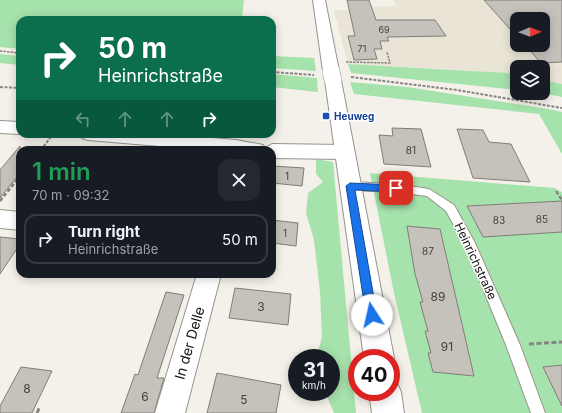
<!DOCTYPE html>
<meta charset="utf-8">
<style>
:root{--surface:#171b24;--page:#242831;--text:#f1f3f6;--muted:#9ea1a6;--line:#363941}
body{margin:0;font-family:Inter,sans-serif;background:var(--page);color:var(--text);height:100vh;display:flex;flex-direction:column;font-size:15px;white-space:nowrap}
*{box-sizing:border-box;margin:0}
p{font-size:13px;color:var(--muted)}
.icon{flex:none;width:22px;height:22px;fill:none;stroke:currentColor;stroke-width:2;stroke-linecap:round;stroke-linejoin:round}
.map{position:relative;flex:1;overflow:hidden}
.sheet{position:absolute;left:16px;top:146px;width:260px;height:132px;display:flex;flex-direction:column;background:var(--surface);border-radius:12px;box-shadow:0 2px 10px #0003}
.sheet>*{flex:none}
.guide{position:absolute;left:16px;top:16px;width:260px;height:122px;border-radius:12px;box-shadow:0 2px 10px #0003;background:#0b6e4f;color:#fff;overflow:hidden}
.needle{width:26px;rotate:89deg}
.fabs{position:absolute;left:510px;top:12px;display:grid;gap:8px}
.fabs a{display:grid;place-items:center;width:40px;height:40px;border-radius:8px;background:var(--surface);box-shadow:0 2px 10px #0003;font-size:20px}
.speed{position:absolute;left:288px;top:349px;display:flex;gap:8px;font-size:20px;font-weight:700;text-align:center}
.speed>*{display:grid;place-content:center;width:52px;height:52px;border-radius:50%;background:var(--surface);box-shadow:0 2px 10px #0003;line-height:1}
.speed small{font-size:10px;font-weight:400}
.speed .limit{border:6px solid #d22;background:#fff;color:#111}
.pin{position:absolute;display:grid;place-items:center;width:34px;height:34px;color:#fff;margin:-17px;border-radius:8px;box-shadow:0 2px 6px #0006}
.me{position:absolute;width:44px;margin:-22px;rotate:350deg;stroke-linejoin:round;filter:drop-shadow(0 0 3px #0008)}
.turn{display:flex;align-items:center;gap:14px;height:84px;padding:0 16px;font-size:18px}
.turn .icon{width:52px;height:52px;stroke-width:2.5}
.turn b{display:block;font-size:28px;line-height:34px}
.lanes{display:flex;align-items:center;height:38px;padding:0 16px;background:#0003;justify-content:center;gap:20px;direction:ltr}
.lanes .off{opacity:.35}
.round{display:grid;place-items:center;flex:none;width:42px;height:42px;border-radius:12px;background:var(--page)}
.head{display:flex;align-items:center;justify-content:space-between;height:68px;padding:0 16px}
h1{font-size:24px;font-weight:600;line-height:30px;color:#1e9e55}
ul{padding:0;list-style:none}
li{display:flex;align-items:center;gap:12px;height:50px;margin:0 8px 6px;padding:0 8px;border:2px solid var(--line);border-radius:12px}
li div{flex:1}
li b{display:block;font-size:15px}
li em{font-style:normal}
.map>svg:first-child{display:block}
.built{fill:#eae4d6;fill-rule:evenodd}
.green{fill:#a6e2ac}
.building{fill:#c5c2bc;stroke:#807d78}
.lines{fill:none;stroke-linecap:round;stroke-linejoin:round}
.lane-casing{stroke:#96948e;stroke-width:2}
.street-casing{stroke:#96948e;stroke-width:2}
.secondary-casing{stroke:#96948e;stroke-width:2}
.path-far3{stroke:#868480;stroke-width:1.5;stroke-dasharray:2.5 1;stroke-linecap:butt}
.path-far2{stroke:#868480;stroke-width:2;stroke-dasharray:3 1.5;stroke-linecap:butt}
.path-far1{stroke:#868480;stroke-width:2.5;stroke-dasharray:4 2;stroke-linecap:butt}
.path{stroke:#868480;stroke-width:3;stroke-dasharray:5 2.5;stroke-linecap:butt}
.lane{fill:#fff;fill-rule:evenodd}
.street{fill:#fff;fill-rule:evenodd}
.secondary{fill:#fff;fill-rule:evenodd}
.secondary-bridge-casing{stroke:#96948e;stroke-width:18;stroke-linecap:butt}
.secondary-bridge{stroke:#fff;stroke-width:17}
.route{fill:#1a73e8;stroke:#114b97}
.transit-dot{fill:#1a4fb4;stroke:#fff;stroke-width:1.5}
.labels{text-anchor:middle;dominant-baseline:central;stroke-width:3;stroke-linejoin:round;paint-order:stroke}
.far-number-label{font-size:9px;fill:#42413e}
.far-transit-label{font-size:10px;font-weight:bold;fill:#164399;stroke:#fff;text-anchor:start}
.number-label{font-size:10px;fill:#42413e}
.street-label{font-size:12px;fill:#171614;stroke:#fff}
.near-number-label{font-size:12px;fill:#42413e}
.near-street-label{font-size:14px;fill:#171614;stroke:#fff}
</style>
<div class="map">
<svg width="562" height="413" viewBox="0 0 562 413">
<rect width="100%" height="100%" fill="#f4f1ea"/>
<path class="built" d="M393 0H562V84L543 80V67H517V75L464 70 348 64 334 10H361L360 7 396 6ZM517 19H543V45H517Z"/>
<path class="green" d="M0 0H244L242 20H20V49L0 47Z
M0 54 20 56V65L0 63Z
M272 56 314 58 316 71 272 68Z
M348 64 507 73 517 75V90L351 73Z
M272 74 317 78 318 92 272 87Z
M543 80 562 84V97L542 93Z
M350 82 407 87 549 109 562 112V154L539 114 354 94Z
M316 159 333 162 356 413H334L325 392H331V358H316L322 337 320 292 314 240 306 213 308 193 323 182 316 174Z
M370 173 554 188 562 192V413H422L394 293Z"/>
<path class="building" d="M347 0H369L376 20H435L446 36 387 37 389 41H380L382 49H374L377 59 354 60 348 36H355Z
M484 0H562V62L541 63 525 45H543V19H517V37Z
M392 128 421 129 431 167 384 164 379 135 393 136Z
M457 129 483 130 489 142 511 144 530 182 473 178Z
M20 146V173L0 198V170Z
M272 166 304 168 302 186 272 183Z
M562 201V232L483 237 467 206Z
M272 220 298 223 296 246 272 243Z
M407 226 440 229 474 376 433 372 428 353H431L425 331H428L420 302H423L415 274Z
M0 237 20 239V244L0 274Z
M235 288 291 294 288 325 229 318Z
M166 292 184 295 157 378H164L154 413H121L135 374 138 375Z
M562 365V406L543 367Z
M21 367 52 371 32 413H0V406Z
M217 373 281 385 276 413H207Z"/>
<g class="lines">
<defs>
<path id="lane" d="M350 182 396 184 429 189 454 205 475 243 520 345 545 413H531L506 345 465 245 446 211 427 196 396 192 350 190 347 189 345 186 347 183Z"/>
<path id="street" d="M0 121 20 122V134L0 133Z
M79 134H165L236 140C245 142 254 143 263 145L265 148 272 144 345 145 352 147 354 152 352 157 345 159 272 158V150H207L88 140 82 138Z
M0 210 20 212V230L0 228Z
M197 274H221L185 413H155Z"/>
<path id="secondary" d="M313 0H325L339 71 336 74 331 76 326 74 323 71Z
M333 75 339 77 341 80 394 358 391 365V358H364L325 80 327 77Z
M391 379 396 381 401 392 404 413H372L369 392H391Z"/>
</defs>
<use href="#lane" class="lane-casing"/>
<use href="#street" class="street-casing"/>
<use href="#secondary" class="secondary-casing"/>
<path class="path-far3" d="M0 51 20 53
M346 62 390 63 387 52"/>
<path class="path-far2" d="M272 72 314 75
M351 77 457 90 562 108
M0 87 20 88
M41 150 53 134"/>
<path class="path-far1" d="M556 191 562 200
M0 201 20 176"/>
<path class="path" d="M529 344 562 342
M37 413 40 406"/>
<use href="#lane" class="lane"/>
<use href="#street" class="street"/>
<use href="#secondary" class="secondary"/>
<defs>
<path id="secondary-bridge" d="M331 71 333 80"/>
</defs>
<use href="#secondary-bridge" class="secondary-bridge-casing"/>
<use href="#secondary-bridge" class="secondary-bridge"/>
</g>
<path class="route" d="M350 183 396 185 401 188 396 192 355 190 377 315 376 319 372 321 368 319 366 315 346 186Z"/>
<rect class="transit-dot" x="322" y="112" width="8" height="8" rx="2"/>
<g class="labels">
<g class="far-number-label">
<text x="384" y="29">69</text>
<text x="362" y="48">71</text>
</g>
<g class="far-transit-label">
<text x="334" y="116">Heuweg</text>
</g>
<g class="number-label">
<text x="411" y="150">81</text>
<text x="287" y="176">1</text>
<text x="542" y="219">85</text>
<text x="499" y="220">83</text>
<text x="285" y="233">1</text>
<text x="428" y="251">87</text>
</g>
<g class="street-label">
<text transform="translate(476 261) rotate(65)">Heinrichstraße</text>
</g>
<g class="near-number-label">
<text x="438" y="296">89</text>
<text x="261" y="306">3</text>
<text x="447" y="346">91</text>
<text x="27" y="388">8</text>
<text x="145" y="396">6</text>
<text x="244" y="399">5</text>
</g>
<g class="near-street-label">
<text transform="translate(189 343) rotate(-74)">In der Delle</text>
</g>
</g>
</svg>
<div class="fabs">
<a><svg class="needle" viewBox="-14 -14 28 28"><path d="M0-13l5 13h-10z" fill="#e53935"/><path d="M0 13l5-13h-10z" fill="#9ea1a6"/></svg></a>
<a><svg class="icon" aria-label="layers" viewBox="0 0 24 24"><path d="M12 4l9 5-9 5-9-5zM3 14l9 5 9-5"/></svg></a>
</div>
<div class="speed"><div>31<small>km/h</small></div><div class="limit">40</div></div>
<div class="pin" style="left:396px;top:188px;background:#d93025"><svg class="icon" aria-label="arrive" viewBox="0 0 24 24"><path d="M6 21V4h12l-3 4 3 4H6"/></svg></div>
<svg class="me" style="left:372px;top:315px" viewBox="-20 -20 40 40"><circle r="19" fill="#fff"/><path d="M0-13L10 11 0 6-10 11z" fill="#1a73e8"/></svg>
<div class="guide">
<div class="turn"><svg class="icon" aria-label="right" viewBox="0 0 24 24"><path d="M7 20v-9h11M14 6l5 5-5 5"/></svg><div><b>50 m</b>Heinrichstraße</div></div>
<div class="lanes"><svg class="icon off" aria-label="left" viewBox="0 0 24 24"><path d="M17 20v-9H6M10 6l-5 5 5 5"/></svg><svg class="icon off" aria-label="ahead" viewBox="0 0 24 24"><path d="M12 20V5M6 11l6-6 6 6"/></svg><svg class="icon off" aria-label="ahead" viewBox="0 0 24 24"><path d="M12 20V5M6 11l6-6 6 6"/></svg><svg class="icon" aria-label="right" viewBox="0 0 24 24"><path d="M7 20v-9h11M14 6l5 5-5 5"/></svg></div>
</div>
<section class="sheet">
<div class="head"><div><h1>1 min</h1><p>70 m · 09:32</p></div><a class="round"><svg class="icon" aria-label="close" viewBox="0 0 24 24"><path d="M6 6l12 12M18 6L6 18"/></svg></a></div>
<ul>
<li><svg class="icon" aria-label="right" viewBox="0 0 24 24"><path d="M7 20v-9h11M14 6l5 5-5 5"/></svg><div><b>Turn right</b><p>Heinrichstraße</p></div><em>50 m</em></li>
</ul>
</section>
</div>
